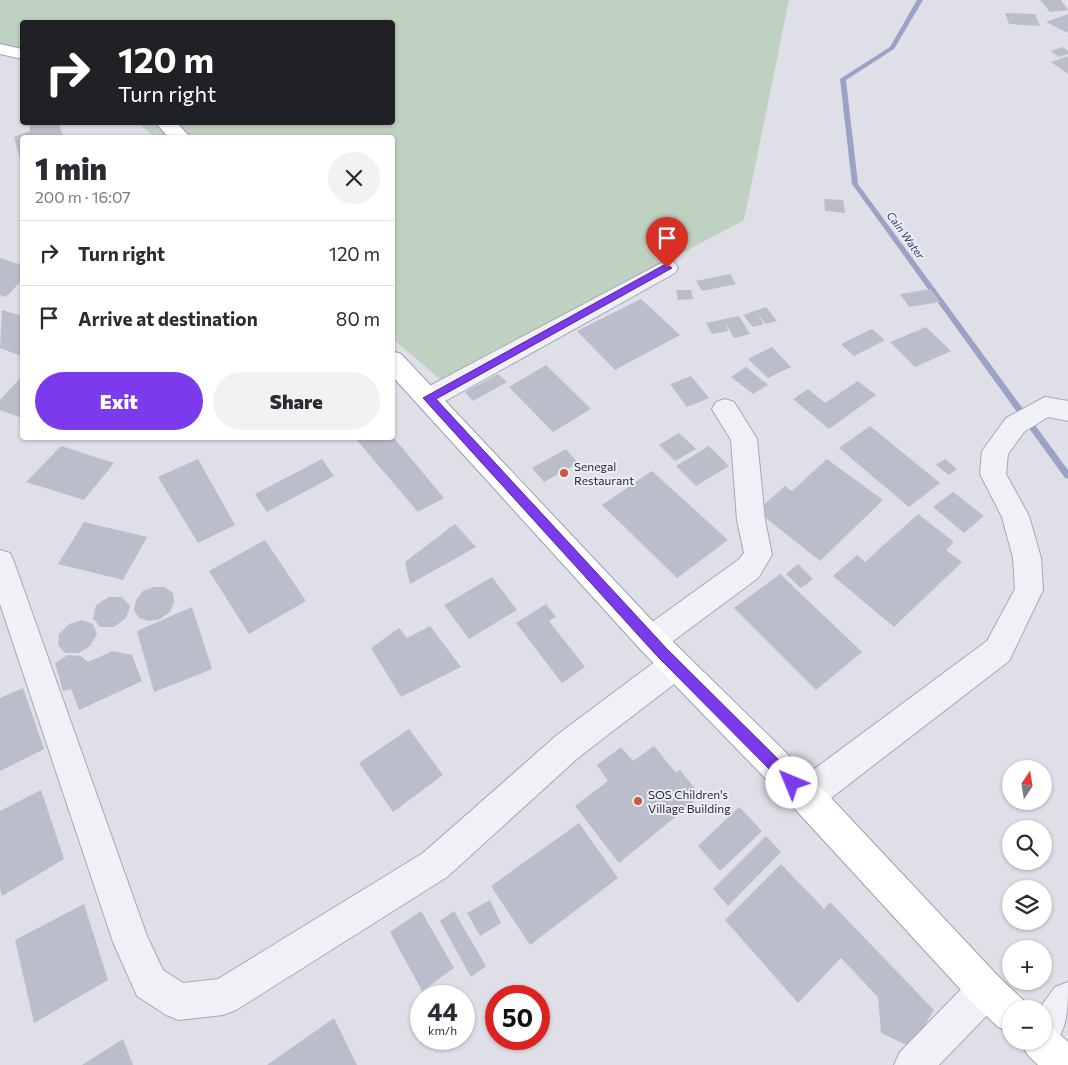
<!DOCTYPE html>
<meta charset="utf-8">
<style>
:root{--surface:#fff;--page:#f2f2f3;--text:#2b2b33;--muted:#7c7c81;--line:#e1e1e2;--accent:#7c3aed}
body{margin:0;font-family:Commissioner,sans-serif;background:var(--page);color:var(--text);height:100vh;display:flex;flex-direction:column;font-size:19px;white-space:nowrap}
*{box-sizing:border-box;margin:0}
p{font-size:16px;color:var(--muted)}
.icon{flex:none;width:28px;height:28px;fill:none;stroke:currentColor;stroke-width:2;stroke-linecap:round;stroke-linejoin:round}
.map{position:relative;flex:1;overflow:hidden}
.panel{position:absolute;left:20px;top:135px;width:375px;height:305px;display:flex;flex-direction:column;background:var(--surface);border-radius:5px;box-shadow:0 1px 4px #0004}
.panel>*{flex:none}
.top-card{position:absolute;left:20px;top:20px;width:375px;height:105px;border-radius:5px;box-shadow:0 1px 4px #0004;background:#202124;color:#fff;overflow:hidden}
.needle{width:32px;rotate:12deg}
.controls{position:absolute;left:1002px;top:760px;display:grid;gap:10px}
.controls a{display:grid;place-items:center;width:50px;height:50px;border-radius:50%;background:var(--surface);box-shadow:0 1px 4px #0004;font-size:25px}
.speed{position:absolute;left:410px;top:985px;display:flex;gap:10px;font-size:25px;font-weight:700;text-align:center}
.speed>*{display:grid;place-content:center;width:65px;height:65px;border-radius:50%;background:var(--surface);box-shadow:0 1px 4px #0004;line-height:1}
.speed small{font-size:12px;font-weight:400}
.speed .limit{border:8px solid #d22;background:#fff;color:#111}
.pin{position:absolute;display:grid;place-items:center;width:42px;height:42px;color:#fff;margin:-51px -21px;border-radius:50% 50% 50% 0;rotate:-45deg;box-shadow:0 0 5px #0007}
.pin .icon{rotate:45deg}
.me{position:absolute;width:55px;margin:-28px;rotate:315deg;stroke-linejoin:round;filter:drop-shadow(0 0 4px #0008)}
.turn{display:flex;align-items:center;gap:18px;height:105px;padding:0 15px;font-size:22px}
.turn .icon{width:65px;height:65px;stroke-width:2.5}
.turn b{display:block;font-size:35px;line-height:42px}
.round{display:grid;place-items:center;flex:none;width:52px;height:52px;border-radius:26px;background:var(--page)}
.overview{display:flex;align-items:center;justify-content:space-between;height:85px;padding:0 15px}
h1{font-size:30px;font-weight:800;line-height:38px}
.action{display:flex;gap:10px;margin-top:auto;padding:10px 15px}
.action a{flex:1;height:58px;border-radius:30px;background:var(--accent);color:#fff;font-size:20px;font-weight:800;line-height:58px;text-align:center}
.action a+a{background:var(--page);color:var(--text)}
ul{padding:0;list-style:none}
li{display:flex;align-items:center;gap:15px;height:65px;padding:0 15px;border-top:1px solid var(--line)}
li div{flex:1}
li b{display:block;font-size:19px}
li em{font-style:normal}
.map>svg:first-child{display:block}
.green{fill:#bfd1c0}
.lines{fill:none;stroke-linecap:round;stroke-linejoin:round}
.stream{fill:#9aa2c6;fill-rule:evenodd}
.building{fill:#bbbdca}
.minor-casing{stroke:#a7a8b4;stroke-width:2}
.major-casing{stroke:#9ea0b2;stroke-width:2}
.minor{fill:#f0f1f6;fill-rule:evenodd}
.major{fill:#fff;fill-rule:evenodd}
.route{fill:#7c3aed;stroke:#51269a}
.poi-dot{fill:#ca5745;stroke:#edeef5;stroke-width:2}
.labels{text-anchor:middle;dominant-baseline:central;stroke-width:4;stroke-linejoin:round;paint-order:stroke}
.far-water-label{font-size:11px;font-style:italic;fill:#333d70;stroke:#edeef5}
.poi-label{font-size:12px;fill:#28293d;stroke:#edeef5;text-anchor:start}
</style>
<div class="map">
<svg width="1068" height="1065" viewBox="0 0 1068 1065">
<rect width="100%" height="100%" fill="#dedfe7"/>
<path class="green" d="M0 0H789L744 220 442 381 393 339 392 138 155 137 138 123 392 122V22H22V53L0 45Z"/>
<g class="lines">
<path class="stream" d="M917 0H923L894 49 846 80 858 184 1068 470V479L1065 478 852 184 840 79 890 47Z"/>
</g>
<path class="building" d="M1040 0H1061L1068 10 1050 12Z
M1005 13 1035 14 1040 26 1009 24Z
M1068 14V33L1046 22Z
M1063 47 1068 51V54L1059 57 1051 51Z
M1068 56V74L1051 62Z
M30 122H58L64 138H22V167L14 137 30 131Z
M824 199 843 200 845 213 825 211Z
M0 258 22 265V280L6 297 0 295Z
M730 274 736 284 702 291 696 281Z
M931 289 940 302 909 307 900 294Z
M676 290H691L693 299 678 300Z
M641 299 680 335 615 370 577 331Z
M766 307 777 321 766 324 757 314 764 324 753 327 743 315Z
M2 310 22 316 21 356 0 348Z
M739 316 750 334 734 338 726 324 728 331 712 334 706 323Z
M926 327 951 351 915 367 890 342Z
M872 329 885 340 854 356 841 344Z
M772 347 791 367 768 378 748 359Z
M546 365 591 409 553 432 509 387Z
M746 367 768 385 753 394 731 377Z
M498 374 507 382 473 401 465 392Z
M22 376V418L0 410V400Z
M691 376 709 398 687 407 670 384Z
M858 381 876 395 829 429 793 399 808 389 825 403Z
M870 426 940 483 909 507 839 448Z
M679 433 696 449 675 461 659 445Z
M355 438H394L444 498 418 512Z
M61 446 114 463 84 500 26 482Z
M709 446 729 466 696 486 676 466Z
M566 449 578 463 544 482 532 468Z
M198 459 235 525 198 543 158 477Z
M322 459 334 476 267 512 255 494Z
M827 459 883 500 820 561 757 511 785 486 792 491Z
M945 459 957 469 949 475 936 465Z
M652 471 728 540 677 578 602 505Z
M953 492 984 516 964 533 933 507Z
M918 514 954 542 946 550 962 562 894 627 833 576 857 555 865 562Z
M84 522 147 537 123 580 58 564Z
M455 524 476 547 410 584 405 562Z
M265 540 306 601 249 634 209 571Z
M798 564 813 579 801 588 786 574Z
M780 574 862 652 816 690 734 608Z
M492 577 517 610 469 639 444 605Z
M154 587H165L173 593 174 602 170 612 160 619 149 621 139 618 134 610 136 600 143 591Z
M109 597H122L130 606 126 618 114 627H100L93 618 96 605Z
M546 604 556 617 549 621 585 667 562 683 516 623Z
M192 607 212 669 154 692 137 631Z
M82 620 93 624 97 634 90 646 79 653H65L58 645 59 634 69 624Z
M430 626 461 667 401 697 371 648 399 628 407 638Z
M113 651 132 655 142 681 79 710 71 689 63 691 55 663 68 655 81 656 88 662Z
M23 688 44 749 0 771V698Z
M409 729 443 775 393 812 359 763Z
M654 746 676 773 680 770 701 796 619 863 575 806 608 781 597 765 621 747 633 761Z
M41 790 64 859 2 896 0 888V811Z
M739 807 762 831 720 871 698 846Z
M579 823 618 878 530 945 491 886Z
M766 836 781 852 728 906 713 889Z
M781 864 824 909 830 902 934 1010 911 1047 881 1033 878 997 841 958 798 1003 725 920Z
M490 900 501 923 480 936 467 913Z
M84 904 108 980 34 1023 15 940Z
M421 911 454 968 422 991 390 932Z
M454 911 486 966 471 977 440 921Z
M334 1018 357 1065H267Z
M123 1039 133 1065H82Z"/>
<g class="lines">
<defs>
<path id="minor" d="M667 260 675 263 678 268 675 273 438 405 429 408 420 405 417 398 420 391Z
M1045 397 1068 401V421L1048 417 1024 432 1008 454 1006 474 1029 516 1041 558 1043 590 1009 661 818 808 806 812 794 808 790 796 794 784 987 641 1015 589 1013 558 1002 517 980 474 982 451 1006 418Z
M725 399 734 402 757 439 765 520 772 555 758 578 661 650 651 653 641 650 636 640 641 630 738 560 744 553 737 520 731 440 712 409 716 402Z
M0 550 10 553 14 562 147 936 163 970 183 983 218 979 423 853 557 735 664 655 675 651 686 655 690 665 686 675 579 757 447 877 236 1010 223 1015 179 1020 166 1015 137 996 113 942 0 604Z
M986 972 999 977 1004 990 999 1003 939 1065H894L900 1052 973 977Z
M1068 982C1068 1012 1068 1037 1044 1051L1031 1045 1029 1041H1044V1009H1039L1055 987Z"/>
<path id="major" d="M0 44 22 49V59L0 54Z
M155 122H176L191 138H169Z
M392 351 401 354 661 630 818 784 999 977 1024 1001 1027 1009H1011V1032L998 1027 973 1003 794 808 641 650 392 376Z
M1044 1024 1053 1028 1068 1042V1065H1038L1027 1054 1021 1041H1044Z"/>
</defs>
<use href="#minor" class="minor-casing"/>
<use href="#major" class="major-casing"/>
<use href="#minor" class="minor"/>
<use href="#major" class="major"/>
</g>
<path class="route" d="M664 265H667L672 268 436 399 667 649 797 778 799 783 797 788 792 790 788 788 658 657 423 398Z"/>
<g class="poi-dot">
<circle cx="564" cy="473" r="5"/>
<circle cx="638" cy="801" r="5"/>
</g>
<g class="labels">
<g class="far-water-label">
<text transform="translate(906 235) rotate(54)">Cain Water</text>
</g>
<g class="poi-label">
<text x="574" y="466">Senegal<tspan x="574" dy="14">Restaurant</tspan></text>
<text x="648" y="794">SOS Children's<tspan x="648" dy="14">Village Building</tspan></text>
</g>
</g>
</svg>
<div class="controls">
<a><svg class="needle" viewBox="-14 -14 28 28"><path d="M0-13l5 13h-10z" fill="#e53935"/><path d="M0 13l5-13h-10z" fill="#7c7c81"/></svg></a>
<a><svg class="icon" aria-label="search" viewBox="0 0 24 24"><circle cx="10" cy="10" r="6"/><path d="M15 15l6 6"/></svg></a>
<a><svg class="icon" aria-label="layers" viewBox="0 0 24 24"><path d="M12 4l9 5-9 5-9-5zM3 14l9 5 9-5"/></svg></a>
<a>+</a>
<a>−</a>
</div>
<div class="speed"><div>44<small>km/h</small></div><div class="limit">50</div></div>
<div class="pin" style="left:667px;top:268px;background:#d93025"><svg class="icon" aria-label="arrive" viewBox="0 0 24 24"><path d="M6 21V4h12l-3 4 3 4H6"/></svg></div>
<svg class="me" style="left:792px;top:783px" viewBox="-20 -20 40 40"><circle r="19" fill="#fff"/><path d="M0-13L10 11 0 6-10 11z" fill="#7c3aed"/></svg>
<div class="top-card">
<div class="turn"><svg class="icon" aria-label="right" viewBox="0 0 24 24"><path d="M7 20v-9h11M14 6l5 5-5 5"/></svg><div><b>120 m</b>Turn right</div></div>
</div>
<section class="panel">
<div class="overview"><div><h1>1 min</h1><p>200 m · 16:07</p></div><a class="round"><svg class="icon" aria-label="close" viewBox="0 0 24 24"><path d="M6 6l12 12M18 6L6 18"/></svg></a></div>
<ul>
<li><svg class="icon" aria-label="right" viewBox="0 0 24 24"><path d="M7 20v-9h11M14 6l5 5-5 5"/></svg><div><b>Turn right</b></div><em>120 m</em></li>
<li><svg class="icon" aria-label="arrive" viewBox="0 0 24 24"><path d="M6 21V4h12l-3 4 3 4H6"/></svg><div><b>Arrive at destination</b></div><em>80 m</em></li>
</ul>
<div class="action"><a>Exit</a><a>Share</a></div>
</section>
</div>
